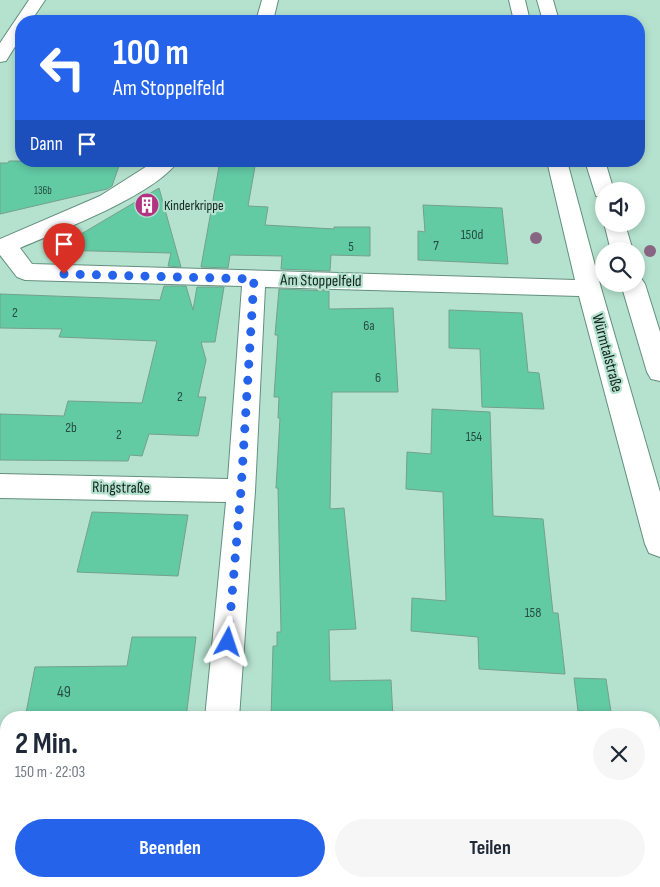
<!DOCTYPE html>
<html lang="de">
<meta charset="utf-8">
<style>
:root{--surface:#fff;--page:#f6f6f7;--text:#1f2937;--muted:#747a83;--accent:#2563eb}
body{margin:0;font-family:"Sofia Sans Condensed",sans-serif;background:var(--page);color:var(--text);height:100vh;display:flex;flex-direction:column;font-size:19px;white-space:nowrap}
*{box-sizing:border-box;margin:0}
p{font-size:16px;color:var(--muted)}
.icon{flex:none;width:28px;height:28px;fill:none;stroke:currentColor;stroke-width:2;stroke-linecap:round;stroke-linejoin:round}
.map{position:relative;flex:1;overflow:hidden}
.sheet{position:absolute;left:0px;top:711px;width:660px;height:176px;display:flex;flex-direction:column;background:var(--surface);border-radius:20px 20px 0 0;box-shadow:0 2px 8px #0003}
.sheet>*{flex:none}
.guide{position:absolute;left:15px;top:15px;width:630px;height:152px;border-radius:20px;box-shadow:0 2px 8px #0003;background:#2563eb;color:#fff;overflow:hidden}
.controls{position:absolute;left:595px;top:182px;display:grid;gap:10px}
.controls a{display:grid;place-items:center;width:50px;height:50px;border-radius:50%;background:var(--surface);box-shadow:0 2px 8px #0003;font-size:25px}
.pin{position:absolute;display:grid;place-items:center;width:42px;height:42px;color:#fff;margin:-51px -21px;border-radius:50% 50% 50% 0;rotate:-45deg;box-shadow:0 0 5px #0007}
.pin .icon{rotate:45deg}
.me{position:absolute;width:55px;margin:-28px;rotate:5deg;stroke-linejoin:round;filter:drop-shadow(0 0 4px #0008)}
.turn{display:flex;align-items:center;gap:18px;height:105px;padding:0 15px;font-size:22px}
.turn .icon{width:65px;height:65px;stroke-width:2.5}
.turn b{display:block;font-size:35px;line-height:42px}
.then{display:flex;align-items:center;height:48px;padding:0 15px;background:#0003;gap:10px;font-size:19px}
.round{display:grid;place-items:center;flex:none;width:52px;height:52px;border-radius:26px;background:var(--page)}
.summary{display:flex;align-items:center;justify-content:space-between;height:85px;padding:0 15px}
h1{font-size:30px;font-weight:700;line-height:38px}
.action{display:flex;gap:10px;margin-top:auto;padding:10px 15px}
.action a{flex:1;height:58px;border-radius:30px;background:var(--accent);color:#fff;font-size:20px;font-weight:700;line-height:58px;text-align:center}
.action a+a{background:var(--page);color:var(--text)}
.map>svg:first-child{display:block}
.building{fill:#62cba4;stroke:#74a08d}
.lines{fill:none;stroke-linecap:round;stroke-linejoin:round}
.minor-casing{stroke:#638f7d;stroke-width:2}
.major-casing{stroke:#638f7d;stroke-width:2}
.minor{fill:#fff;fill-rule:evenodd}
.major{fill:#fff;fill-rule:evenodd}
.tree{fill:#886683}
.route{stroke:#2563eb;stroke-width:9;stroke-dasharray:0 16.2}
.labels{text-anchor:middle;dominant-baseline:central;stroke-width:4.5;stroke-linejoin:round;paint-order:stroke}
.far-number-label{font-size:11px;fill:#264e3f}
.far-poi-label{font-size:14px;fill:#12241d;stroke:#b5e2cf;text-anchor:start}
.number-label{font-size:14px;fill:#264e3f}
.street-label{font-size:16px;fill:#12241d;stroke:#b5e2cf}
.near-number-label{font-size:16px;fill:#264e3f}
</style>
<div class="map">
<svg width="660" height="887" viewBox="0 0 660 887">
<rect width="100%" height="100%" fill="#b5e2cf"/>
<path class="building" d="M9 161H79L120 163 112 186 107 189 0 214V163H8Z
M220 161H256L248 206 268 207 265 225 334 229V227H370V256L331 255 330 271 281 269 282 256 230 255 228 268 201 267Z
M159 188 181 267 168 266 171 253 54 250Z
M423 205 502 208 508 264 418 260V231L425 232Z
M164 286H186L193 310 197 287H224L215 342H201L206 360 198 397H206L198 436 149 434 142 456 130 455 128 461 0 460V414L64 416 68 401 142 403 157 341 59 337 62 329 0 328V294L160 300Z
M279 289 329 291V309L393 308 398 392H332L330 509 344 508 356 629 329 630 330 681 391 680 393 718H271L273 646H277V632H281L278 488H276L280 418H278L279 397H274L278 335H275Z
M449 310 522 313 528 372 539 373 544 409 482 407 480 349 449 348Z
M432 409 490 412 493 516 543 519 553 613H558L565 674 479 669 478 637 411 631 412 598 446 601 443 492 406 489 407 452 431 454Z
M92 512 188 515 178 576 77 572Z
M132 637H196L186 718H25L35 667 127 666Z
M574 678 606 679 611 712 578 711Z"/>
<g class="lines">
<defs>
<path id="minor" d="M29 0H45L31 21H21V37L6 61 0 62V43Z
M262 0H278L273 21H256Z
M509 0H525L530 21H514Z
M155 161H178C155 195 59 231 20 248L32 264 575 280 547 161H567L601 288 660 492V557L649 553 645 544 579 296 265 287 255 491 239 718H205L226 502 0 498V474L228 479 242 286 25 280 17 277 0 255V239L100 196Z
M0 821H6V859H0Z
M654 860H660V887H638L636 881H654Z
M188 881H226L225 887H187Z"/>
<path id="major" d="M537 0H553L559 21H543Z
M585 161H605L614 191H604V197L596 196Z
M604 223 625 224 633 251H611Z
M636 277 641 278 645 284 660 332V381L651 379 647 372 621 284H636Z"/>
</defs>
<use href="#minor" class="minor-casing"/>
<use href="#major" class="major-casing"/>
<use href="#minor" class="minor"/>
<use href="#major" class="major"/>
</g>
<g class="tree">
<circle cx="536" cy="238" r="6"/>
<circle cx="650" cy="251" r="6"/>
</g>
<g class="lines">
<path class="route" d="M64 274 254 279 241 490 228 642"/>
</g>
<defs>
<symbol id="building-disc" viewBox="-11 -11 22 22"><circle r="9.5" fill="#b13381" stroke="#b5e2cf"/><path d="M-4-6H4V6H1V3H-1V6H-4ZM-2.5-4.3h1.7v1.8h-1.7ZM.8-4.3h1.7v1.8H.8ZM-2.5-1h1.7V.8h-1.7ZM.8-1h1.7V.8H.8Z" fill="#fff"/></symbol>
</defs>
<g fill-rule="evenodd">
<use href="#building-disc" x="133" y="191" width="28" height="28"/>
</g>
<g class="labels">
<g class="far-number-label">
<text x="43" y="190">136b</text>
</g>
<g class="far-poi-label">
<text x="164" y="205">Kinderkrippe</text>
</g>
<g class="number-label">
<text x="472" y="234">150d</text>
<text x="436" y="245">7</text>
<text x="351" y="246">5</text>
<text x="15" y="312">2</text>
<text x="369" y="325">6a</text>
<text x="378" y="377">6</text>
<text x="180" y="396">2</text>
<text x="71" y="427">2b</text>
<text x="119" y="434">2</text>
<text x="474" y="436">154</text>
<text x="533" y="612">158</text>
</g>
<g class="street-label">
<text transform="translate(321 281) rotate(1)">Am Stoppelfeld</text>
<text transform="translate(607 353) rotate(75)">Würmtalstraße</text>
<text transform="translate(121 488) rotate(1)">Ringstraße</text>
</g>
<g class="near-number-label">
<text x="64" y="692">49</text>
</g>
</g>
</svg>
<div class="controls">
<a><svg class="icon" aria-label="sound" viewBox="0 0 24 24"><path d="M4 9h4l5-4v14l-5-4H4zM17 9q2 3 0 6"/></svg></a>
<a><svg class="icon" aria-label="search" viewBox="0 0 24 24"><circle cx="10" cy="10" r="6"/><path d="M15 15l6 6"/></svg></a>
</div>
<div class="pin" style="left:64px;top:274px;background:#d93025"><svg class="icon" aria-label="arrive" viewBox="0 0 24 24"><path d="M6 21V4h12l-3 4 3 4H6"/></svg></div>
<svg class="me" style="left:228px;top:642px" viewBox="-20 -20 40 40"><path d="M0-17L14 15 0 8-14 15z" fill="#2563eb" stroke="#fff" stroke-width="4"/></svg>
<div class="guide">
<div class="turn"><svg class="icon" aria-label="left" viewBox="0 0 24 24"><path d="M17 20v-9H6M10 6l-5 5 5 5"/></svg><div><b>100 m</b>Am Stoppelfeld</div></div>
<div class="then">Dann<svg class="icon" aria-label="arrive" viewBox="0 0 24 24"><path d="M6 21V4h12l-3 4 3 4H6"/></svg></div>
</div>
<section class="sheet">
<div class="summary"><div><h1>2 Min.</h1><p>150 m · 22:03</p></div><a class="round"><svg class="icon" aria-label="close" viewBox="0 0 24 24"><path d="M6 6l12 12M18 6L6 18"/></svg></a></div>
<div class="action"><a>Beenden</a><a>Teilen</a></div>
</section>
</div>
